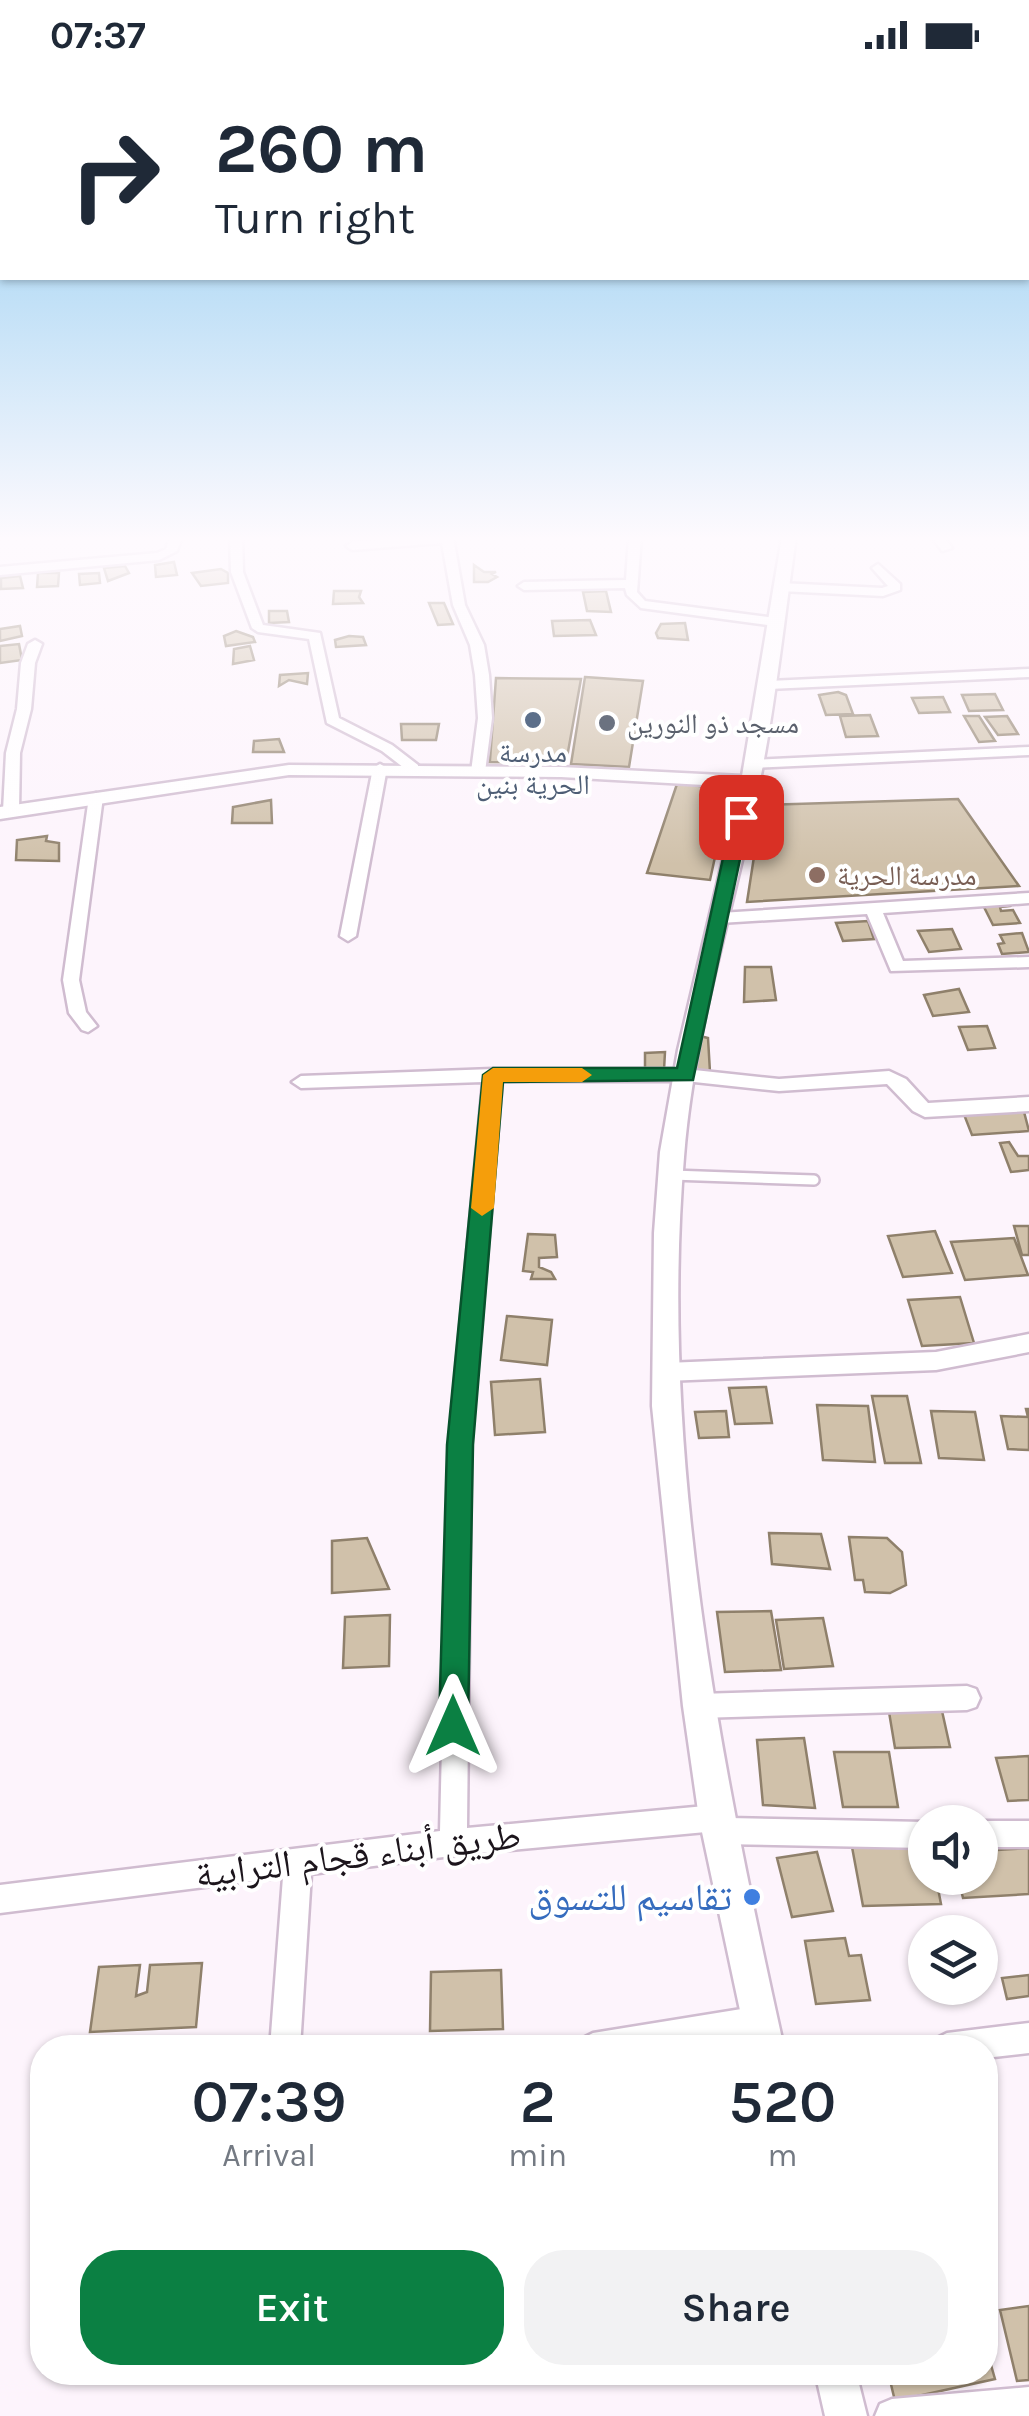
<!DOCTYPE html>
<meta charset="utf-8">
<style>
:root{--surface:#fff;--page:#f2f2f3;--text:#1f2937;--muted:#747a83;--accent:#0b8043}
body{margin:0;font-family:Karla,"Noto Naskh Arabic",sans-serif;background:var(--page);color:var(--text);height:100vh;display:flex;flex-direction:column;font-size:38px;white-space:nowrap}
*{box-sizing:border-box;margin:0}
p{font-size:32px;color:var(--muted)}
.icon{flex:none;width:55px;height:55px;fill:none;stroke:currentColor;stroke-width:2;stroke-linecap:round;stroke-linejoin:round}
.map{position:relative;flex:1;overflow:hidden}
.drawer{position:absolute;left:30px;top:1965px;width:968px;height:350px;display:flex;flex-direction:column;background:var(--surface);border-radius:40px;box-shadow:0 2px 8px #0004}
.drawer>*{flex:none}
.banner{position:absolute;left:0px;top:0px;width:1030px;height:210px;box-shadow:0 2px 8px #0004;background:#fff;color:var(--text);overflow:hidden}
.tools{position:absolute;left:908px;top:1735px;display:grid;gap:20px}
.tools a{display:grid;place-items:center;width:90px;height:90px;border-radius:50%;background:var(--surface);box-shadow:0 2px 8px #0004;font-size:50px}
.pin{position:absolute;display:grid;place-items:center;width:85px;height:85px;color:#fff;margin:-42px;border-radius:20px;box-shadow:0 5px 15px #0006}
.me{position:absolute;width:110px;margin:-55px;rotate:0deg;stroke-linejoin:round;filter:drop-shadow(0 0 8px #0008)}
.turn{display:flex;align-items:center;gap:35px;height:210px;padding:0 50px;font-size:45px}
.turn .icon{width:130px;height:130px;stroke-width:2.5}
.turn b{display:block;font-size:70px;line-height:85px}
.eta{display:flex;justify-content:space-evenly;align-items:center;height:170px;text-align:center}
.eta b{font-size:60px;font-weight:600;line-height:70px}
.cta{display:flex;gap:20px;margin-top:auto;padding:20px 50px}
.cta a{flex:1;height:115px;border-radius:40px;background:var(--accent);color:#fff;font-size:40px;font-weight:600;line-height:115px;text-align:center}
.cta a+a{background:var(--page);color:var(--text)}
.status{display:flex;justify-content:space-between;align-items:center;height:70px;padding:0 50px;background:var(--surface);direction:ltr}
.status svg{height:28px;fill:currentColor}
.map>svg:first-child{display:block}
.building{fill:#d0c1aa;stroke:#8f806b;stroke-width:2.5}
.lines{fill:none;stroke-linecap:round;stroke-linejoin:round}
.service-casing{stroke:#d0bcd0;stroke-width:14}
.minor-casing{stroke:#d0bcd0;stroke-width:5}
.tertiary-casing{stroke:#d0bcd0;stroke-width:5}
.service{stroke:#fff;stroke-width:9}
.minor{fill:#fff;fill-rule:evenodd}
.tertiary{fill:#fff;fill-rule:evenodd}
.route{fill:#0b8043;stroke:#07532c;stroke-width:2.5}
.slow{fill:#f59e0b}
.service-dot{fill:#5c6f8a;stroke:#fff;stroke-width:4}
.worship-dot{fill:#6b7280;stroke:#fff;stroke-width:4}
.education-dot{fill:#8d6e63;stroke:#fff;stroke-width:4}
.shop-dot{fill:#3f7fe0;stroke:#fff;stroke-width:4}
.labels{text-anchor:middle;dominant-baseline:central;stroke-width:8;stroke-linejoin:round;paint-order:stroke}
.far-worship-label{font-size:28px;fill:#5b616d;stroke:#fff;text-anchor:start}
.far-service-label{font-size:28px;fill:#4e5e75;stroke:#fff}
.far-education-label{font-size:28px;fill:#785e54;stroke:#fff;text-anchor:start}
.near-street-label{font-size:38px;fill:#1c151c;stroke:#fff}
.near-shop-label{font-size:38px;fill:#366cbe;stroke:#fff;text-anchor:end}
</style>
<div class="status"><b>07:37</b><svg viewBox="0 0 49 12"><path d="M0 12V9h3v3zM5 12V6h3v6zM10 12V3h3v9zM15 12V0h3v12zM26 1h20v11H26zM47 4h2v5h-2z"/></svg></div>
<div class="map">
<svg width="1029" height="2346" viewBox="0 0 1029 2346">
<rect width="100%" height="100%" fill="#fdf4fc"/>
<path class="building" d="M174 492 177 505 156 507 155 495Z
M474 495 484 502H496L492 504 497 507 488 512H474Z
M125 496 129 503 108 511 104 498Z
M221 499 228 503V513L201 516 192 503Z
M38 503H59L58 516 37 517Z
M99 503 100 513 80 515 79 504Z
M20 506 23 518 1 519V508Z
M334 521H361L359 527 363 533 333 534Z
M606 521 611 542 587 541 583 522Z
M429 533H444L453 554 438 555Z
M269 541H287L289 552 269 553Z
M590 550 596 565 554 566 552 551Z
M685 553 688 570 658 568 656 563 661 554Z
M20 556 22 566 0 571V559Z
M236 561 253 567 255 572 226 576 224 566Z
M349 566 363 567 366 575 336 577 335 570Z
M19 574 22 590 0 593V576Z
M250 576 254 590 233 594 234 579Z
M308 603 307 614 289 610 279 616 280 605Z
M585 607 643 611 629 697 571 694Z
M496 608 581 609 566 693 479 692 490 690Z
M838 622 846 625 853 644 826 645 819 625Z
M995 624 1003 640 969 641 962 625Z
M943 627 950 642 919 643 912 628Z
M870 645 878 666 846 667 840 646Z
M964 646H979L995 671 979 672Z
M1007 646 1018 664 998 665 985 647Z
M401 654H439L436 670H402Z
M279 669 284 682H253L254 671Z
M678 711 729 723 710 810 647 803Z
M958 729 1019 816 747 832 762 735Z
M271 730 272 753H232L233 737Z
M47 766 46 771 59 773V791L16 790 17 770Z
M1008 831 1010 836 1000 837 1001 841 1013 840 1020 853 993 855 982 833Z
M868 851 874 869 843 871 836 853Z
M952 859 961 879 929 882 918 861Z
M1022 863 1029 882 1002 884 998 874 1004 873 1000 865Z
M745 897H771L776 930 744 932Z
M959 919 969 942 933 946 924 925Z
M987 956 995 978 968 980 959 957Z
M696 965 708 968 710 1002 689 1001Z
M665 982 664 1000H645V983Z
M1023 1038 1029 1061 972 1065 963 1042Z
M1009 1072 1018 1086H1029V1100L1011 1102 1000 1073Z
M1014 1156H1029V1185H1022Z
M935 1161 952 1203 903 1207 888 1166Z
M528 1164 555 1165 557 1187 539 1188V1197L551 1202 555 1209H531L533 1202 523 1201Z
M1014 1168 1028 1205 965 1210 951 1172Z
M960 1227 974 1273 922 1276 908 1230Z
M507 1246 552 1250 547 1295 501 1290Z
M540 1309 545 1362 495 1365 491 1312Z
M766 1317 772 1353 735 1354 729 1318Z
M872 1326H907L921 1393H885Z
M817 1335 868 1336 875 1392 823 1390Z
M1026 1339H1029V1380L1008 1379 1001 1346 1028 1347Z
M726 1341 729 1367 699 1368 695 1342Z
M931 1341 975 1342 984 1390 939 1388Z
M769 1463 821 1464 830 1499 772 1494Z
M849 1467 887 1468 902 1482 906 1515 890 1523 865 1522 863 1510H855Z
M367 1468 389 1519 332 1523V1471Z
M771 1541 781 1600 725 1602 717 1542Z
M390 1545 389 1596 343 1598 345 1547Z
M823 1548 833 1596 784 1599 776 1550Z
M942 1641 950 1677 895 1678 889 1642Z
M804 1668 815 1738 763 1735 757 1670Z
M834 1682H889L898 1737H843Z
M1029 1686V1730L1008 1731 996 1688Z
M925 1774V1808H936L941 1834 863 1836 852 1777Z
M1029 1778V1824L963 1828 958 1808H980V1781Z
M817 1782 833 1841 792 1847 777 1788Z
M845 1868 849 1886 861 1885 870 1930 816 1934 805 1871Z
M202 1893 196 1957 90 1962 99 1897 140 1895 136 1926 147 1922 150 1895Z
M501 1900 503 1959 430 1961 431 1902Z
M1029 1905V1926L1007 1929 1002 1908Z
M1029 2236V2310L1017 2311 1000 2240Z
M985 2274 995 2309 895 2331 888 2302H985Z"/>
<g class="lines">
<defs>
<path id="service" d="M672 1105 814 1110"/>
<path id="minor" d="M170 467H182L177 481 159 490 0 505V497L157 483 166 479Z
M230 467H242L243 502 263 555 320 563 339 648 392 675 418 695V701H408L382 681 327 653 309 569 258 562 252 558 231 502Z
M427 467H453L465 535 484 575 489 605 492 648 485 702 478 706 471 702 478 648 475 605 470 575 453 535 442 473 352 480 346 476 352 472Z
M629 467H641L637 522 645 531 776 548 782 552 776 556 641 538 627 525 625 518 524 520 518 516 524 512 626 510Z
M932 467H944L952 478 942 481Z
M878 494 900 514V520L883 526 780 521 774 517 780 513 882 518 888 516 872 498Z
M35 570 42 574 35 593 31 639 20 683 19 741 11 746 3 741 6 683 17 639 21 593 28 574Z
M1029 599V607L769 619 762 615 769 611Z
M1029 677V685L754 698 747 694 754 690Z
M380 694 387 698 356 866 348 871 340 866 373 698Z
M96 723 103 727 79 910 86 942 97 956 88 962 82 960 69 943 63 910 89 727Z
M1029 823V833L883 843 903 891 1029 887V897L891 901 867 844 720 853 712 848 720 843Z
M493 999H685L779 1009 889 1001 906 1009 928 1033 1029 1027V1041L925 1047 913 1041 887 1014 779 1021 685 1011H502L471 1375 467 1758 716 1735 725 1739 729 1748 925 1752V1778L719 1774 710 1770 706 1762 467 1784 311 1804 300 1978H270L283 1807 0 1843V1815L440 1761 449 1375 483 1012 301 1018 292 1012 301 1006Z
M1029 1264V1282L936 1300 666 1311 658 1308 655 1302 658 1296 666 1293 936 1282Z
M967 1616 976 1619 980 1628 976 1637 967 1640 699 1648 690 1645 686 1636 690 1627 699 1624Z
M980 1751H1029V1777H980V1752H975Z
M760 1936 770 1940 774 1950 770 1960 760 1964 683 1978H579L583 1968 593 1963Z
M1029 1953V1983L985 1988V1978H933L937 1968 947 1963Z
M1029 2317V2346H875L880 2334 892 2329Z"/>
<path id="tertiary" d="M782 467H796C785 543 777 620 763 695 738 825 694 955 684 1087 659 1383 720 1690 784 1978H748L699 1748 683 1636 652 1336 654 1163 660 1082 678 980 740 717 561 707 289 705 0 749V737L289 695 561 697 742 706Z
M815 2302H856L867 2346H825Z"/>
</defs>
<use href="#service" class="service-casing"/>
<use href="#minor" class="minor-casing"/>
<use href="#tertiary" class="tertiary-casing"/>
<use href="#service" class="service"/>
<use href="#minor" class="minor"/>
<use href="#tertiary" class="tertiary"/>
</g>
<linearGradient id="sky" x2="0" y2="1"><stop stop-color="#87c8f0"/><stop offset="0.59" stop-color="#fefafe"/><stop offset="1" stop-color="#fefafe" stop-opacity="0"/></linearGradient>
<rect width="1029" height="795" fill="url(#sky)"/>
<path class="route" d="M741 742 749 747 693 1010 503 1012 473 1375 468 1656 464 1666 453 1670 443 1666 439 1656 447 1375 483 1005 493 998H677L732 747Z"/>
<path class="slow" d="M493 998H582L592 1005 582 1012H503L494 1138 482 1146 471 1138 483 1005Z"/>
<circle class="service-dot" cx="533" cy="650" r="10"/>
<circle class="worship-dot" cx="607" cy="653" r="10"/>
<circle class="education-dot" cx="817" cy="805" r="10"/>
<circle class="shop-dot" cx="752" cy="1827" r="10"/>
<g class="labels">
<g class="far-worship-label">
<text x="627" y="653">مسجد ذو النورين</text>
</g>
<g class="far-service-label">
<text x="533" y="682">مدرسة<tspan x="533" dy="32">الحرية بنين</tspan></text>
</g>
<g class="far-education-label">
<text x="837" y="805">مدرسة الحرية</text>
</g>
<g class="near-street-label">
<text transform="translate(358 1785) rotate(-7)">طريق أبناء قجام الترابية</text>
</g>
<g class="near-shop-label">
<text x="732" y="1827">تقاسيم للتسوق</text>
</g>
</g>
</svg>
<div class="tools">
<a><svg class="icon" aria-label="sound" viewBox="0 0 24 24"><path d="M4 9h4l5-4v14l-5-4H4zM17 9q2 3 0 6"/></svg></a>
<a><svg class="icon" aria-label="layers" viewBox="0 0 24 24"><path d="M12 4l9 5-9 5-9-5zM3 14l9 5 9-5"/></svg></a>
</div>
<div class="pin" style="left:741px;top:747px;background:#d93025"><svg class="icon" aria-label="arrive" viewBox="0 0 24 24"><path d="M6 21V4h12l-3 4 3 4H6"/></svg></div>
<svg class="me" style="left:453px;top:1656px" viewBox="-20 -20 40 40"><path d="M0-17L14 15 0 8-14 15z" fill="#0b8043" stroke="#fff" stroke-width="4"/></svg>
<div class="banner">
<div class="turn"><svg class="icon" aria-label="right" viewBox="0 0 24 24"><path d="M7 20v-9h11M14 6l5 5-5 5"/></svg><div><b>260 m</b>Turn right</div></div>
</div>
<section class="drawer">
<div class="eta">
<div><b>07:39</b><p>Arrival</p></div>
<div><b>2</b><p>min</p></div>
<div><b>520</b><p>m</p></div>
</div>
<div class="cta"><a>Exit</a><a>Share</a></div>
</section>
</div>
